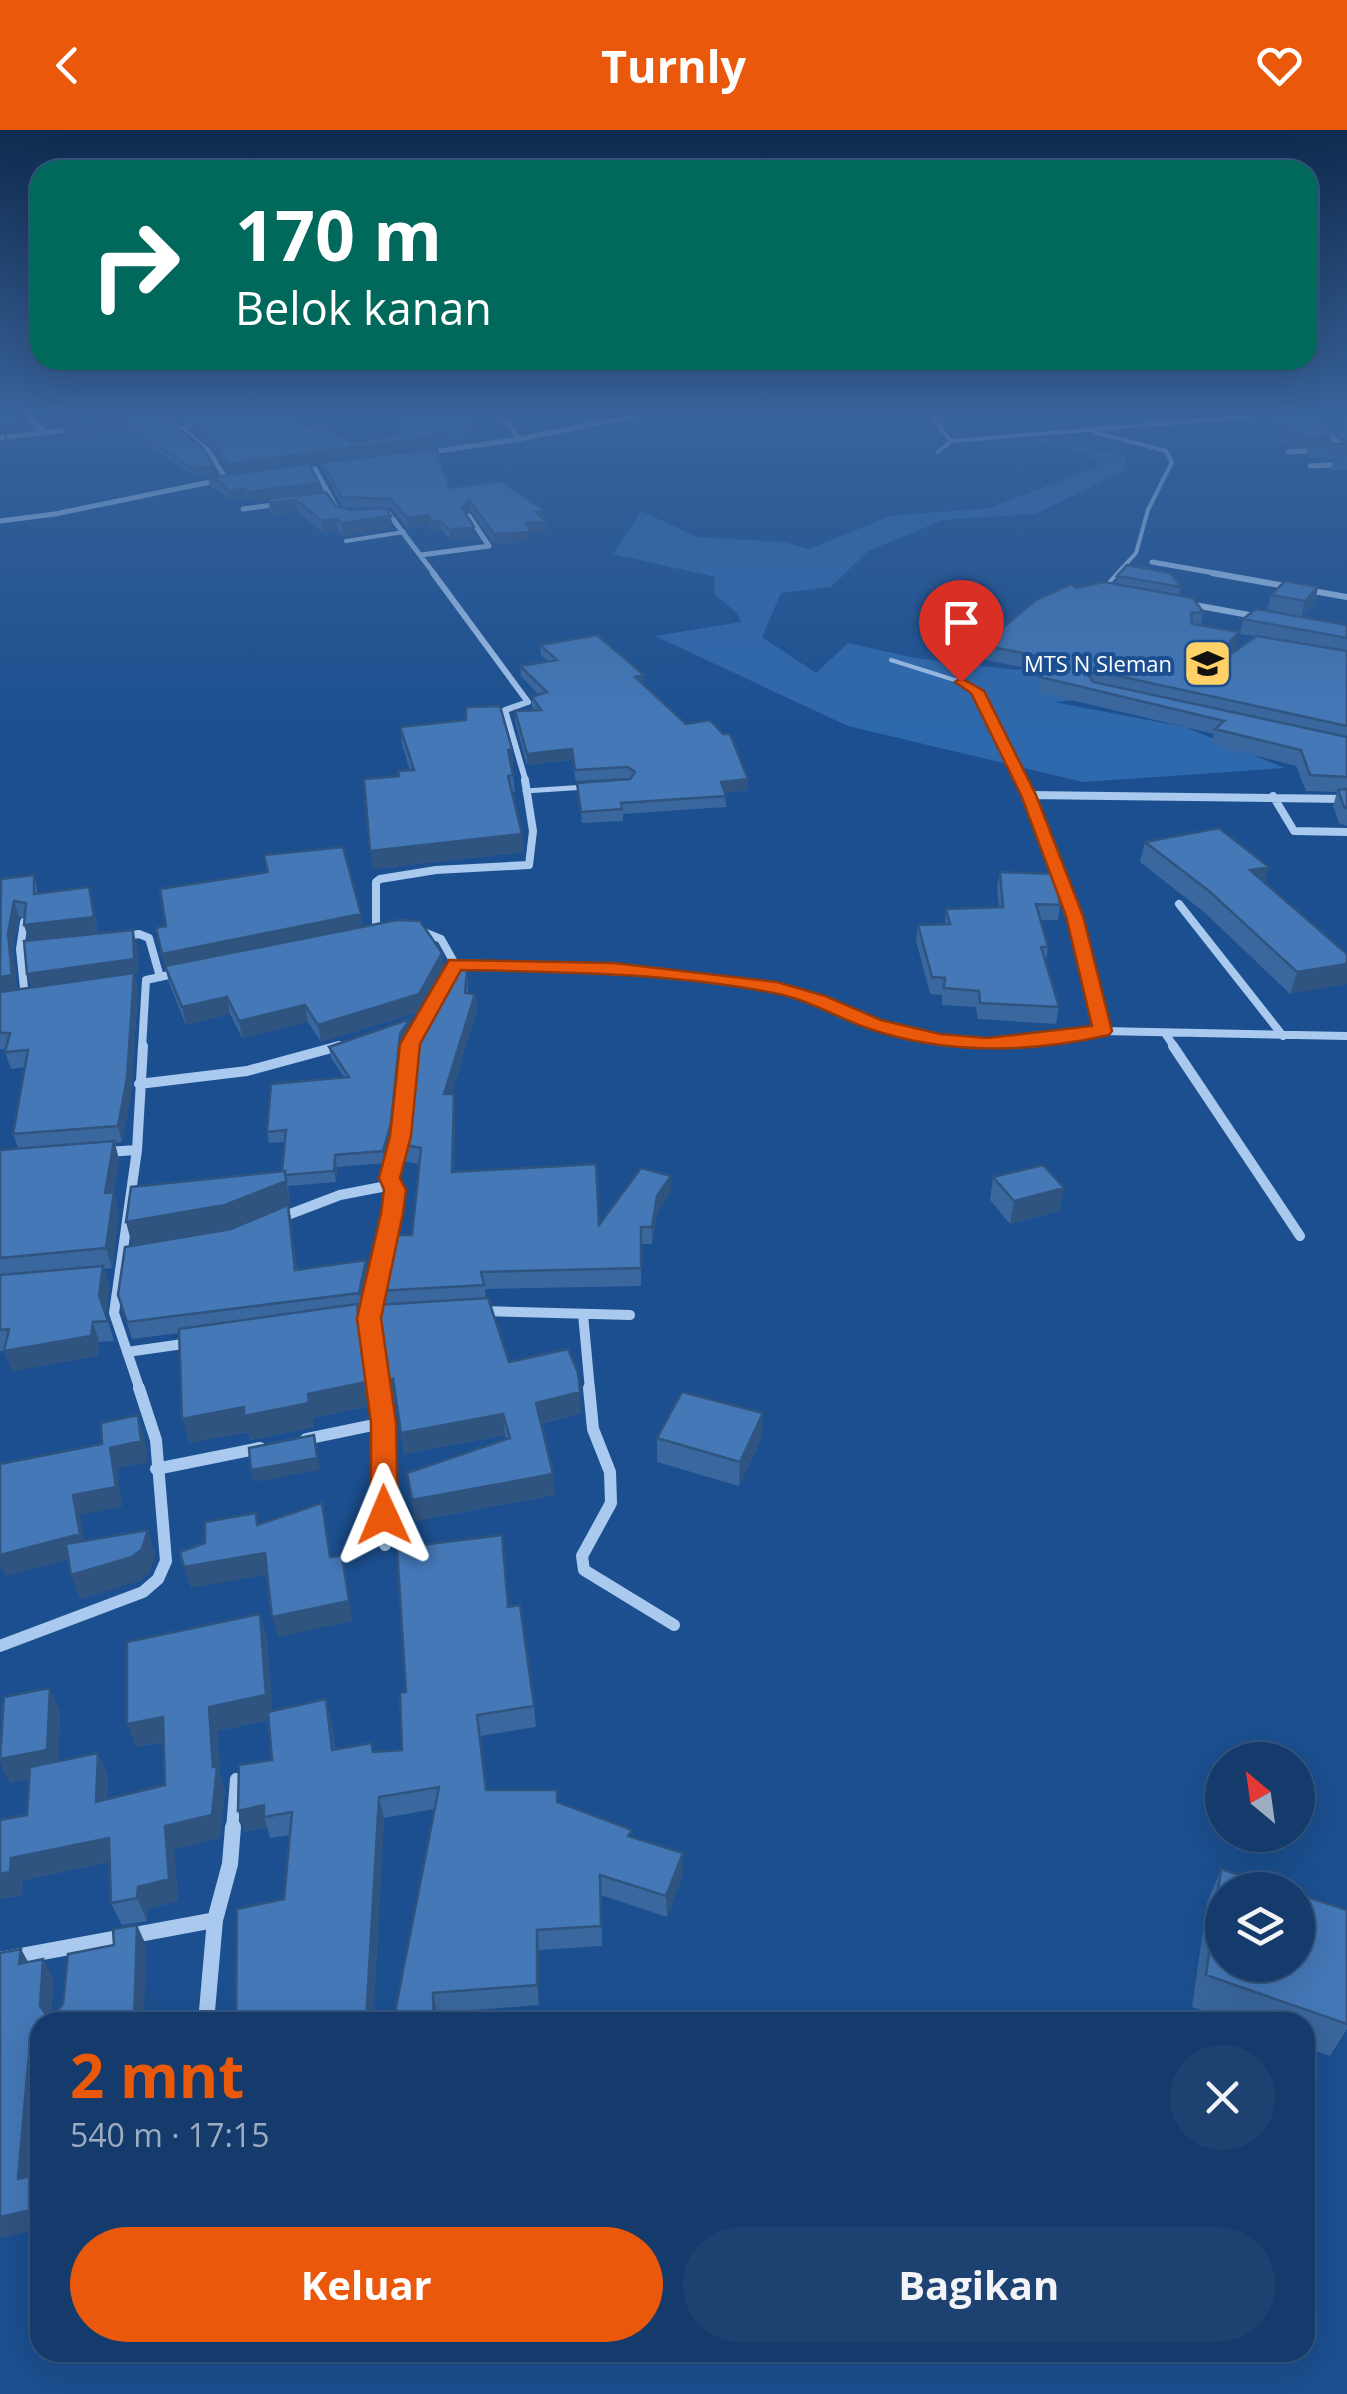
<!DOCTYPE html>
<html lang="id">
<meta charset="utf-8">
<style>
:root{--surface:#143b6b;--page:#1d4271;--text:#f1f3f6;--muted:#9dadc1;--line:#33557e;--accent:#ea580c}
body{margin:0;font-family:"Open Sans",sans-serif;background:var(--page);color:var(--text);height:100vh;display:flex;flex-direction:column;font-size:38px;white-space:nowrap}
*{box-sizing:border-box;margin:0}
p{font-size:32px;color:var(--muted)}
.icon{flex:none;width:55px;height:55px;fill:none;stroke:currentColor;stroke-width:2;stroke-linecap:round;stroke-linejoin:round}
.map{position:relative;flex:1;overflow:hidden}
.side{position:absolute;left:30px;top:1882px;width:1285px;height:350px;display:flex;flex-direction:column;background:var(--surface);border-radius:30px;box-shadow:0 10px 40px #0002,0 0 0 2px var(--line)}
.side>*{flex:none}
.hud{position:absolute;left:30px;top:30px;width:1288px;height:210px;border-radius:30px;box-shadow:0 10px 40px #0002,0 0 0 2px var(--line);background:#00695c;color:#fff;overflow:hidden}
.needle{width:65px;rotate:331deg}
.buttons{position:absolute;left:1205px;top:1612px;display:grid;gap:20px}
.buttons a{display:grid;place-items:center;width:110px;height:110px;border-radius:50%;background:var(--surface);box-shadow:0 10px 40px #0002,0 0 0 2px var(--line);font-size:50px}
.pin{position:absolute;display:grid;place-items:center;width:85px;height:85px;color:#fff;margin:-102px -42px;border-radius:50% 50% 50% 0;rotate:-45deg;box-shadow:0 0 10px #0007}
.pin .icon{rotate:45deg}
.me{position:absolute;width:110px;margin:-55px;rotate:359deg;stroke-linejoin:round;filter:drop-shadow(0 0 8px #0008)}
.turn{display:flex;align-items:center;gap:35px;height:210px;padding:0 40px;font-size:45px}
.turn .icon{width:130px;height:130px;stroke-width:2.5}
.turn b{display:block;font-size:70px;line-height:85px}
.round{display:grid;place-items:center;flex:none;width:105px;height:105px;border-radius:52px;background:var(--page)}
.head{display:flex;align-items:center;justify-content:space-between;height:170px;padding:0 40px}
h1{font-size:60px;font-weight:700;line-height:75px;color:var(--accent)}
.button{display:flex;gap:20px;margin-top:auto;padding:20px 40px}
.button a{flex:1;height:115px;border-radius:60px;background:var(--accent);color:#fff;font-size:40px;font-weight:700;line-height:115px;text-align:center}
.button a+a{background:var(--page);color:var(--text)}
header{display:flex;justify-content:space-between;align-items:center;height:130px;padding:0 40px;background:var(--accent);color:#fff;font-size:45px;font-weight:700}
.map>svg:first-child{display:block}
.green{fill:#2e69ad}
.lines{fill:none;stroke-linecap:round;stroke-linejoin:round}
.service-far1{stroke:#a9c9ee;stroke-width:4}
.service{stroke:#a9c9ee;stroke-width:5}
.minor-far5{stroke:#a9c9ee;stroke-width:5}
.minor-far4{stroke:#a9c9ee;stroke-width:6}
.minor-far3{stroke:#a9c9ee;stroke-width:8}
.minor-far2{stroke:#a9c9ee;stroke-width:10}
.minor-far1{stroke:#a9c9ee;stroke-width:12}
.minor{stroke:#a9c9ee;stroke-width:16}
.wall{fill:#3a679d}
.shaded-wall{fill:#305480}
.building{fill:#4478b7;stroke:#305480;stroke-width:2.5}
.route{fill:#ea580c;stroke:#983908;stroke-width:2.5}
.labels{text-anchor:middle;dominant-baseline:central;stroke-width:8;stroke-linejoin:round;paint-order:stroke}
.far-poi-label{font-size:22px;fill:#fff;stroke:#1b4f8f;text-anchor:end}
</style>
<header><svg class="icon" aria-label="back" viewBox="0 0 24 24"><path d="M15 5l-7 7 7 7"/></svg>Turnly<svg class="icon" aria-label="heart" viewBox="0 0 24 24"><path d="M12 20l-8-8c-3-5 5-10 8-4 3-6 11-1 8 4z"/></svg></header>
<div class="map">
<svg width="1347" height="2264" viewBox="0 0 1347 2264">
<rect width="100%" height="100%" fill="#1b4f8f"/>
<path class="green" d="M1046 307 1127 327 1124 341 1035 384 943 390 868 421 831 457 781 463 762 507 816 543 848 513 915 528 1017 540 1075 531 1125 565 1054 572 1185 597 1285 638 1083 652 848 596 655 506 741 492 737 483 714 464 715 447 613 424 641 381 697 407 783 412 809 419 890 386 989 378 1101 335 1084 323 1026 310Z"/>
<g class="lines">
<path class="service-far1" d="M929 283 951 311 938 322
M1094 302 1166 321 1172 332 1148 380 1136 423 1103 459
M951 311 1270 285
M346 411 404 402
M891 530 961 552 977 561 1022 652"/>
<path class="service" d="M1020 650 1028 665
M525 661 586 657"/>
<path class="minor-far5" d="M25 283 45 303
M201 283 183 300 208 320 226 349
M1302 283 1347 319
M135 288 153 286 183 301
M0 308 73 299
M514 310 650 283
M1288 322 1320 320
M425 323 514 310 517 306 507 291 493 283
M1310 336 1347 334
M315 339 338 381
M243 379 280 374
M379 383 389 384 435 445
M0 391 55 384 220 350
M421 425 489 416 469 386
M1152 432 1226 445"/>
<path class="minor-far4" d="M433 443 528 572 505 580 526 652
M1212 443 1347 467
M1189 474 1260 487"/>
<path class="minor-far3" d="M1273 666 1294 701 1347 702
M1179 774 1283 906
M24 792 20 819 25 868
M416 799 441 809 455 834
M376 802V752L380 749 436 740 529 735 533 701 525 650
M121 807 139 804 149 808 160 847
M455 834 614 838 777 857 875 894 940 910 987 914 1102 901 1347 906
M1102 901 1074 786 1028 665 1347 669
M1165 903 1175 918
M142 918 146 850 178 843
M331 918 339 916
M410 918 423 891"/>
<path class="minor-far2" d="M1173 916 1300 1106
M139 954 247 941 339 916
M106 1022 137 1020
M277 1089 340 1065 392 1055
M480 1181 630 1185
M583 1184 590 1260
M127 1222 190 1213
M140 1260 114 1183 137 1020 143 916
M379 1260 369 1188 392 1083 395 1060 390 1048 401 1006 410 916"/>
<path class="minor-far1" d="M378 1258 383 1293 385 1415
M589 1258 593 1299 610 1342 611 1373 582 1426 584 1440 674 1495
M306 1309 383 1293
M156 1339 260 1318
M0 1516 143 1462 158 1449 166 1431 156 1310 139 1258
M232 1700 236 1649"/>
<path class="minor" d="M0 1830 215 1790
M206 1892 215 1790 230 1734 233 1697"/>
</g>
<path class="wall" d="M32 283H126L46 295Z
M156 283H192L181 293Z
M472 283 475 309 432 311V315L229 342 212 316 193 300 191 292 303 298 351 313 402 303Z
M1311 283H1347V292L1322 291Z
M1263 285 1330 313 1287 316 1281 312 1282 305H1285L1261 292Z
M146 286 214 336 215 344 194 346 124 299 71 308 64 305 63 298Z
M1347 292V311L1338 303 1340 293Z
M1347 313V340L1330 341 1333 331 1347 330 1306 327 1308 317Z
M322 333 450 358 545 390 546 401 530 403V411L495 414 470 380 466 384 474 397 475 407 450 410 441 400 432 401 430 395 408 398 391 378 343 377 324 342Z
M208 348 319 353 321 362H326L336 376 392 398 344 406 338 401 324 403 298 382 273 386 270 382 268 369 249 372 246 368 228 370 222 362 210 357Z
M1117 446 1181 457 1179 465 1203 482 1201 495 1236 517 1231 522 1232 523 1255 506 1240 504 1243 489 1267 481 1271 465 1318 457 1314 474 1302 487 1347 495V696L1339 693 1333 676 1337 662 1306 661 1296 636 1211 614 1214 604 1038 562 1040 547 1046 542 980 529 982 515 1076 458 1116 454Z
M540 515 644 556 748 660 725 663 726 677 623 684V691L582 693 577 653 630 649 629 648 576 651 572 630 527 635 515 591V581L534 580 532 577V567L539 565 521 546 520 536 548 531 541 525Z
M400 597 512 619 513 636H512L515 662H512L522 704 524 722 373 739 399 646 410 641 402 614Z
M1145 712 1265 753 1347 824 1290 864 1204 782 1140 732Z
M264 725 362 797 444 840 421 881 321 912 308 892 242 908 230 884 186 895 169 853 156 798 166 796 267 742Z
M1000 742 1060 775 1058 790H1041L1048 817 1046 832 1059 877 1056 894 978 889 976 877 942 875V865L930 864 916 810 918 795 945 794 946 779 999 777 997 757Z
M34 745 38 763 93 773 98 803 29 810 24 795 25 788 19 787 13 818 17 859 31 857 137 815 138 844H134L138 859 131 965 122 1012 115 1013 119 1030 114 1063 119 1082 112 1138 104 1139 109 1156 106 1184 114 1211 99 1212 98 1226 12 1241 4 1221H0V1020L18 1018 13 1004 25 937 11 939 5 922 6 919H0V771Z
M467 840 468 863 475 864 477 880 451 964 455 980 454 1042 599 1095 671 1046V1063L657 1083 652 1114H641V1156L485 1159 486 1168 509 1232 581 1283 541 1294 555 1365 415 1391 407 1343 506 1309 505 1305 404 1324 396 1271 390 1272 377 1161 412 1105 419 1034 403 1031 401 1014Z
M410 889 411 900 401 915 392 1004 385 1033 337 1037 336 1052 288 1056 290 1074 231 1099 282 1041 285 1012 269 1013 267 1002 344 947 331 928 329 917Z
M993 1047 1064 1058 1059 1081 1010 1094 990 1070Z
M288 1075 297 1140 366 1130 369 1147 362 1180 359 1181 370 1276 313 1288 314 1297 250 1310 248 1302 189 1313 179 1203 132 1209 118 1165Z
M762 1307 739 1356 657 1332V1308Z
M509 1477 534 1576 536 1597 480 1606 487 1660H557L558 1672 632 1708 683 1723V1744L667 1787 601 1765 602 1816 539 1820V1875L437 1883V1892H393L435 1679 384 1688 373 1892H236L284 1769 290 1705 270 1708 267 1697 244 1702 272 1630 269 1590 217 1601 220 1645 225 1660 220 1708 174 1719 178 1771 147 1779V1791L122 1795 111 1773 110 1732 23 1750 22 1765 0 1769V1690L27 1685 29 1649 10 1653 60 1581 58 1631 98 1623 108 1647 107 1670 165 1655 164 1612 136 1617 267 1508 272 1581 326 1569 331 1590 335 1619 373 1622 402 1620 406 1562Z
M1221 1739 1347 1780V1899L1330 1926 1305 1917V1892H1235L1192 1877 1207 1773Z"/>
<path class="shaded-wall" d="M73 283H126L46 295 44 287Z
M182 283H192L181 293 180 286Z
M528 283H555L528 286Z
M558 283H609L559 287Z
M28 289 30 297 0 304V296Z
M122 292 124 299 71 308 69 301Z
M6 305 8 313 4 321 2 313Z
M1331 306 1330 313 1287 316 1288 309Z
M432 307V315L229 342 228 334Z
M214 336 215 344 194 346 193 339Z
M319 353 321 362 249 372 248 362Z
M244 359 246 368 228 370 227 361Z
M296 370 298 382 273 386 271 373Z
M469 370 470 380 463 387 462 378Z
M545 381V390L537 391 536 382Z
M429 385 430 395 408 398 407 388Z
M391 386 392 398 344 406 342 393Z
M336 389 338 401 324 403 322 391Z
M431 391H440L441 400 432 401Z
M545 391 546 401 530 403V411L495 414 494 404 526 393Z
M474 397 475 407 450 410V400Z
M1318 457 1314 474 1301 488 1305 471Z
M1239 502 1236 517 1223 530 1227 515Z
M644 545V556L635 547Z
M512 619 513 636 510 637 508 620Z
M572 619V630L527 635V624Z
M748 649V660L721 663V652Z
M522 704 524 722 373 739 370 721Z
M1269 737 1264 758 1250 740Z
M89 757 98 803 29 810 24 795Z
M14 771 19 787 13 818 17 861 0 864V847Z
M361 784 363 799 166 838 162 824Z
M133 800 137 815 138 844H134L138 859 131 965 122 1012 118 996 32 859 27 844Z
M442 823 444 840 421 881 321 912 318 895Z
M1347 834V854L1290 864 1297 842Z
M475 864 477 880 446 981 444 964Z
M227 867 230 884 186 895 182 877Z
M305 875 308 892 242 908 239 891Z
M410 889 411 900 401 915 392 1004 385 1033 383 1021 400 904Z
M454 964 455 980 454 1059 452 1042Z
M114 1011 119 1030 114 1063 119 1082 112 1138 106 1118 105 1063Z
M335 1025 337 1037 336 1052 334 1041Z
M285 1041 290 1074 231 1099 132 1115 126 1092Z
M671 1046V1063L657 1083 652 1114V1097L657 1066Z
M1064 1058 1059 1081 1010 1094 1014 1071Z
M288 1075 292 1092 298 1157 295 1140Z
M366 1130 369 1147 362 1180 359 1163Z
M103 1136 109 1156 106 1185 99 1165Z
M357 1174 370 1276 313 1288 314 1297 250 1310 248 1302 189 1313 182 1289 308 1264Z
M93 1192 99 1212 98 1226 12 1241 4 1221Z
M393 1249 396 1270 390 1272 387 1251Z
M580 1262 581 1283 538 1294 536 1273Z
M763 1283 762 1307 739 1356 740 1332Z
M503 1284 505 1305 404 1324 401 1303Z
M138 1285 144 1305 148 1332 117 1338 122 1377 80 1385 87 1425 5 1446 0 1434V1425L73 1365Z
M314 1305 320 1340 254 1352 251 1340Z
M553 1344 555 1365 415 1391 412 1370Z
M148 1400 155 1424 150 1443 140 1451 80 1469 71 1445Z
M265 1423 271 1444 191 1458 184 1437Z
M342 1426 353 1491 278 1507 272 1487Z
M260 1484 267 1508 273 1589 217 1601 220 1645 225 1660 220 1708 174 1719 178 1771 147 1779V1791L137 1768 138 1757 165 1696 213 1637 209 1577Z
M50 1558 60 1581 58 1643 10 1653 0 1633V1629Z
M326 1569 331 1590 337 1641 332 1620Z
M163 1587 171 1610 136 1617 127 1594Z
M98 1623 108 1647 106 1695 96 1672Z
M379 1667 384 1688 373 1892H366Z
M264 1675V1687L267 1697 244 1702 238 1681Z
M109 1708 119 1730 23 1750 22 1765 0 1769V1744L11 1728Z
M683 1723V1744L667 1787 666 1766Z
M137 1795 146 1815 144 1892H134Z
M537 1800 539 1820V1875L537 1855Z
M21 1819 32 1839 19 1834Z
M43 1829 54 1849 51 1892 40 1876Z
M433 1863 437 1883V1892H435Z
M40 1922V1947L31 2067 18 2049 29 1924Z
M40 2078V2099L0 2108V2087Z"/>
<path class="building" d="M0 283H22L28 289 0 296Z
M39 283H73L44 287Z
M200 283H285L303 298 323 295 351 313 402 303 399 283H472L474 301 431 303 432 307 228 334 211 308 191 292Z
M1282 283H1302L1331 306 1288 309 1282 305 1298 304 1263 285Z
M146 286 181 300 202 317 214 336 193 339 122 292 69 301 63 298Z
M1347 313V319L1308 317Z
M436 318 450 358 502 351 545 381 536 382 545 391 526 393 530 402 494 404 469 370 462 378 474 397 450 400 440 391H431L429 385 407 388 390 369 342 367 322 333Z
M309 334 319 353 248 362 244 359 227 361 221 352 208 348Z
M326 362 336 376 351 380 385 378 391 386 342 393 336 389 322 391 296 370 271 373 268 369Z
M1127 435 1171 443 1181 457 1117 446Z
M1285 451 1318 457 1305 471 1271 465Z
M1104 452 1193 468 1203 482 1191 483 1192 494 1239 502 1227 515 1232 523 1257 506 1347 521V596L1096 541 1089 546 1093 552 1347 607V647L1310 645 1301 620 1215 599 1224 591 1040 547 1063 531 982 515 1036 470 1071 454 1076 458Z
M1256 479 1347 495V508L1243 489Z
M597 505 644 545 635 547 686 594 710 590 723 604H730L748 649 721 652 726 666 621 673 622 679 581 682 577 653 630 649 635 642 628 637 575 640 572 619 527 624 515 581 541 580 532 567 547 562 520 536 557 530 540 515Z
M500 576 512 619 508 620 513 645 508 646 522 704 370 721 364 649 399 646 398 641 414 640 400 597 466 590V577Z
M1347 659V678L1344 677 1338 660Z
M1219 698 1269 737 1250 740 1347 824V834L1297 842 1209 761 1145 712Z
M343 717 361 784 162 824 156 798 166 796 160 759 268 742 264 725Z
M1000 742 1056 744 1060 775 1036 774 1048 817H1041L1059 877 980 873 979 861 944 858 945 848 932 847 918 795 950 794 946 779 1003 777Z
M34 745V764L89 757 94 787 24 795 26 773 14 771 8 803 12 845 0 847 1 749Z
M397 790 420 791 442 823 419 864 318 895 305 875 239 891 227 867 182 877 165 836Z
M133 800 134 829 27 844 24 811Z
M452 838 467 840 465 863 475 864 444 964H454L452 1042 596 1034 599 1095 641 1038 671 1046 657 1066 652 1097H641V1138L481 1142 484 1155 377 1161 394 1105H412L421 1018 401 1014 417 902Z
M134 843 127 948 118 996 13 1004 28 920 5 922 10 903H0V862Z
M410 889 400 904 391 993 383 1021 335 1025 334 1041 285 1045V1041H282L286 1000 267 1002 271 954 349 947 329 917Z
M114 1011 105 1063 114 1062 106 1118 0 1128V1020Z
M1043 1035 1064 1058 1014 1071 993 1047Z
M285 1041 286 1051 225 1075 126 1092 131 1057Z
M288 1075 295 1140 366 1130 359 1163 127 1192 118 1165 125 1117 231 1099Z
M103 1136 99 1165 108 1191 93 1192 91 1206 4 1221 9 1199 0 1200V1145Z
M488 1168 509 1232 568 1219 578 1243 580 1262 536 1273 553 1344 412 1370 407 1343 510 1308 503 1284 401 1303 393 1249 387 1251 376 1175Z
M357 1174 366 1252 308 1264 309 1273 244 1286V1277L182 1289 179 1199Z
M682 1262 763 1283 740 1332 657 1308Z
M138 1285 141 1311 110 1318 116 1357 73 1365 80 1404 0 1425V1334L102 1314 101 1293Z
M314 1305 317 1328 251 1340 249 1318Z
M322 1373 330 1427 342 1426 349 1471 272 1487 265 1423 184 1437 180 1422 205 1413V1392L256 1383 257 1395Z
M148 1400 142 1419 132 1427 71 1445 66 1414Z
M502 1405 508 1477 520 1475 534 1576 477 1585 486 1660H557V1672L632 1700 628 1706 683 1723 666 1766 600 1745 601 1796 537 1800V1855L433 1863 434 1890 417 1892H393L439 1657 379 1667 366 1892H236L237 1779 284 1769 292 1682 264 1687V1675L238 1681 239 1635 272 1630 268 1582 326 1569 332 1620 371 1613 373 1622 402 1620 400 1563 406 1562 397 1418Z
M260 1484 266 1565 209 1577 213 1637H217L212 1685 165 1696 169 1749 138 1757 137 1768 111 1773 109 1708 11 1728 10 1742 0 1744V1690L27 1685 30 1637 98 1623 96 1672 165 1655 163 1587 127 1594V1512Z
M50 1558 47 1620 0 1629 4 1567Z
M1221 1739 1286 1760H1222V1835H1298V1764L1347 1780V1894L1206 1845Z
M137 1795 134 1892H40V1922L29 1924 18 2049 40 2044V2078L0 2087V1823L21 1819 19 1834 43 1829 40 1876 45 1883 55 1884 63 1874 68 1824 114 1815 113 1799Z"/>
<linearGradient id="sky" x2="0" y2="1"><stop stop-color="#0f2b4f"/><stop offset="0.47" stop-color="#39639b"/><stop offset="1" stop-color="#39639b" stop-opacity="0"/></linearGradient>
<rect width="1347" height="600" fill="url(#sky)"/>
<path class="route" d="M961 548 984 561 1036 665 1083 786 1112 901 1109 905C1030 923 944 925 867 898 836 887 807 869 774 863 672 843 565 842 461 840L420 914 411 1006 400 1048 406 1060 403 1083 381 1188 396 1293 398 1385 394 1392 384 1395 375 1392 371 1385V1293L357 1188 381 1083 384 1060 379 1048 390 1006 400 914 449 830 614 833 777 852 825 866 881 890 940 904 987 908 1092 896 1066 786 1021 665 971 563 955 552Z"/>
<defs>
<symbol id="school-square" viewBox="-11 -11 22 22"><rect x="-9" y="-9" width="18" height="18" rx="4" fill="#ffd166" stroke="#1b4f8f"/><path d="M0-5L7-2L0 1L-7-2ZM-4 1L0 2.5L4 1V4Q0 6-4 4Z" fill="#111"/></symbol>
</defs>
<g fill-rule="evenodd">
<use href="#school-square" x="1180" y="506" width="55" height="55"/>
</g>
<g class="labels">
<g class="far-poi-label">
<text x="1172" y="533">MTS N Sleman</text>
</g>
</g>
</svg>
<div class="buttons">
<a><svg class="needle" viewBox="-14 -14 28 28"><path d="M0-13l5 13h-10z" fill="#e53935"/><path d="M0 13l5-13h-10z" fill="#9dadc1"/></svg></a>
<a><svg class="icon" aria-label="layers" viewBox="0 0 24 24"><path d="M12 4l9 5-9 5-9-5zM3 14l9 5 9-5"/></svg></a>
</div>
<div class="pin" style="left:961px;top:552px;background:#d93025"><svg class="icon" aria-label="arrive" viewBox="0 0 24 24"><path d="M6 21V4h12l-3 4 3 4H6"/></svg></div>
<svg class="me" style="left:384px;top:1385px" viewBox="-20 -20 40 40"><path d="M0-17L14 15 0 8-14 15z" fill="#ea580c" stroke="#fff" stroke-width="4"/></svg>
<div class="hud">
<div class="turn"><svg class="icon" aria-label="right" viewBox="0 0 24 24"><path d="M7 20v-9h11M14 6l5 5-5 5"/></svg><div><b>170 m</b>Belok kanan</div></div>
</div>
<section class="side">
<div class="head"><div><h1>2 mnt</h1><p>540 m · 17:15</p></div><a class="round"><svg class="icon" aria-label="close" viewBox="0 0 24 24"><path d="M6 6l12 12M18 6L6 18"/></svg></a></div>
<div class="button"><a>Keluar</a><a>Bagikan</a></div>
</section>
</div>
